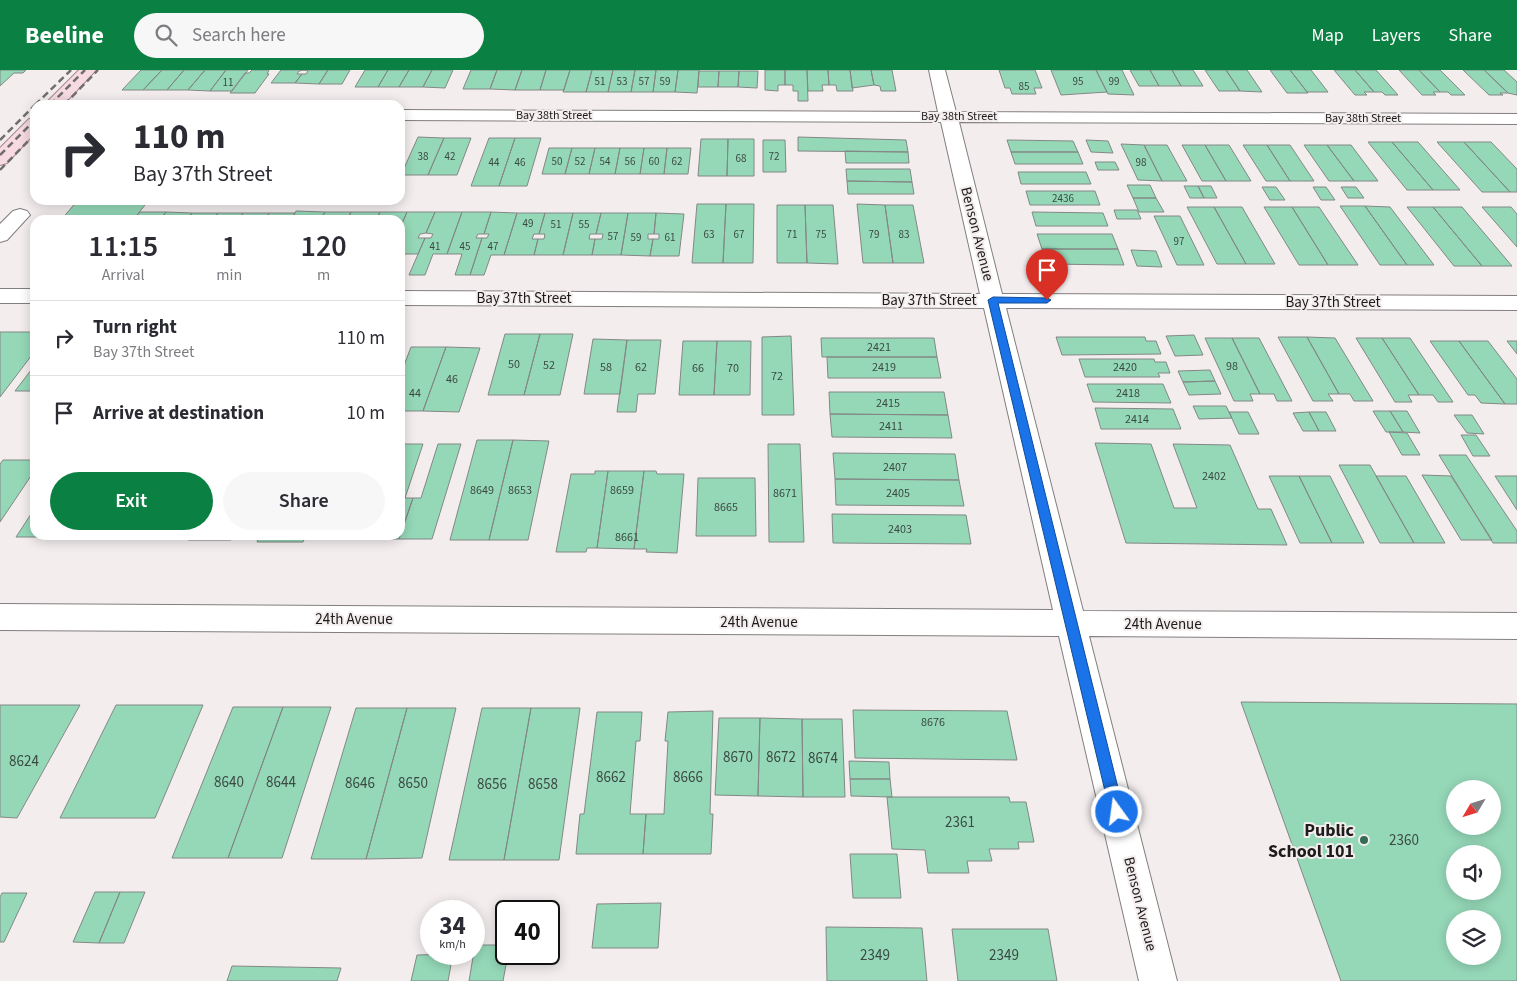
<!DOCTYPE html>
<style>
:root{--surface:#fff;--page:#f7f7f7;--text:#2b2b33;--muted:#7c7c81;--line:#e1e1e2;--accent:#0b8043}
body{margin:0;font-family:"Source Sans 3",sans-serif;background:var(--page);color:var(--text);height:100vh;display:flex;flex-direction:column;font-size:19px;white-space:nowrap}
*{box-sizing:border-box;margin:0}
p{font-size:16px;color:var(--muted)}
.icon{flex:none;width:28px;height:28px;fill:none;stroke:currentColor;stroke-width:2;stroke-linecap:round;stroke-linejoin:round}
.map{position:relative;flex:1;overflow:hidden}
.sheet{position:absolute;left:30px;top:145px;width:375px;height:325px;display:flex;flex-direction:column;background:var(--surface);border-radius:15px;box-shadow:0 2px 12px #0003}
.sheet>*{flex:none}
.top-card{position:absolute;left:30px;top:30px;width:375px;height:105px;border-radius:15px;box-shadow:0 2px 12px #0003;background:#fff;color:var(--text);overflow:hidden}
.needle{width:32px;rotate:232deg}
.controls{position:absolute;left:1446px;top:710px;display:grid;gap:10px}
.controls a{display:grid;place-items:center;width:55px;height:55px;border-radius:50%;background:var(--surface);box-shadow:0 2px 12px #0003;font-size:25px}
.speed{position:absolute;left:420px;top:830px;display:flex;gap:10px;font-size:25px;font-weight:700;text-align:center}
.speed>*{display:grid;place-content:center;width:65px;height:65px;border-radius:50%;background:var(--surface);box-shadow:0 2px 12px #0003;line-height:1}
.speed small{font-size:12px;font-weight:400}
.speed .limit{border:2px solid #111;border-radius:8px;background:#fff;color:#111}
.pin{position:absolute;display:grid;place-items:center;width:42px;height:42px;color:#fff;margin:-51px -21px;border-radius:50% 50% 50% 0;rotate:-45deg;box-shadow:0 0 5px #0007}
.pin .icon{rotate:45deg}
.me{position:absolute;width:55px;margin:-28px;rotate:346deg;stroke-linejoin:round;filter:drop-shadow(0 0 4px #0008)}
.turn{display:flex;align-items:center;gap:18px;height:105px;padding:0 20px;font-size:22px}
.turn .icon{width:65px;height:65px;stroke-width:2.5}
.turn b{display:block;font-size:35px;line-height:42px}
.eta{display:flex;justify-content:space-evenly;align-items:center;height:85px;text-align:center}
.eta b{font-size:30px;font-weight:600;line-height:35px}
.button{display:flex;gap:10px;margin-top:auto;padding:10px 20px}
.button a{flex:1;height:58px;border-radius:30px;background:var(--accent);color:#fff;font-size:20px;font-weight:600;line-height:58px;text-align:center}
.button a+a{background:var(--page);color:var(--text)}
ul{padding:0;list-style:none}
li{display:flex;align-items:center;gap:15px;height:75px;padding:0 20px;border-top:1px solid var(--line)}
li div{flex:1}
li b{display:block;font-size:19px}
li em{font-style:normal}
header{display:flex;align-items:center;gap:30px;box-sizing:border-box;height:70px;padding:0 25px;background:var(--accent);color:#fff}
header strong{font-size:24px}
nav{display:flex;gap:28px;margin-inline-start:auto;font-size:18px}
.search{width:350px;height:45px;background:var(--page);display:flex;align-items:center;gap:12px;box-sizing:border-box;padding:0 18px;border-radius:28px;color:var(--muted);font-size:19px}
.map>svg:first-child{display:block}
.building{fill:#95d8b8;stroke:#838885;fill-rule:evenodd}
.lines{fill:none;stroke-linecap:round;stroke-linejoin:round}
.minor-casing{stroke:#837e7f;stroke-width:2}
.major-casing{stroke:#a78890;stroke-width:2}
.minor{fill:#fff;fill-rule:evenodd}
.major{fill:#f7dae2;fill-rule:evenodd}
.rail{stroke:#726e6f;stroke-width:2.5;stroke-dasharray:7 4;stroke-linecap:butt}
.route{fill:#1a73e8;stroke:#114b97}
.poi-dot{fill:#346c54;stroke:#f3edee;stroke-width:2}
.labels{text-anchor:middle;dominant-baseline:central;stroke-width:4;stroke-linejoin:round;paint-order:stroke}
.far-number-label{font-size:11px;fill:#3b4a42}
.far-street-label{font-size:12px;fill:#1d1b1b;stroke:#f3edee}
.number-label{font-size:12px;fill:#3b4a42}
.street-label{font-size:15px;fill:#1d1b1b;stroke:#f3edee}
.near-number-label{font-size:15px;fill:#3b4a42}
.near-poi-label{font-size:18px;font-weight:bold;fill:#1d1b1b;stroke:#f3edee;text-anchor:end}
</style>
<header>
<strong>Beeline</strong>
<div class="search"><svg class="icon" aria-label="search" viewBox="0 0 24 24"><circle cx="10" cy="10" r="6"/><path d="M15 15l6 6"/></svg>Search here</div>
<nav><a>Map</a><a>Layers</a><a>Share</a></nav>
</header>
<div class="map">
<svg width="1517" height="911" viewBox="0 0 1517 911">
<rect width="100%" height="100%" fill="#f3edee"/>
<path class="building" d="M0 0H26L23 3H14L0 16Z
M141 0H162L143 20H122Z
M162 0H184L167 20H143Z
M184 0H205L188 20H167Z
M205 0H226L210 21 188 20Z
M226 0H248L232 21H210Z
M252 0H269L267 4H269L255 23H230L245 3H249Z
M281 0H304L299 1 297 4H302L295 13H271Z
M304 0H328L319 14 295 13 302 4H306L308 1Z
M328 0H350L342 14H319Z
M365 0H388L378 17H355Z
M388 0H409L399 17H378Z
M409 0H432L423 17H399Z
M432 0H453L445 18 423 17Z
M471 0H497L490 19H463Z
M497 0H522L515 20 490 19Z
M522 0H546L540 20H515Z
M546 0H570L564 20H540Z
M570 0H592L586 22H563Z
M592 0H613L608 22H586Z
M613 0H635L631 22H608Z
M635 0H656L653 22H631Z
M656 0H678L675 22H653Z
M678 0H699L697 23 675 22Z
M765 0H785V15H778V21L765 20Z
M785 0H807L808 31H798V21H793V15H785Z
M807 0H828L829 15H822L823 21H808Z
M828 0H850L853 21H837L836 15H829Z
M850 0H871L874 15 852 18Z
M871 0H892L896 21H881L880 16 874 15Z
M999 0H1035L1042 18H1034L1036 24H1012L1010 18H1005Z
M1051 0H1096L1107 22 1061 25Z
M1096 0H1122L1134 25 1108 24Z
M1130 0H1150L1159 16H1139Z
M1150 0H1172L1181 16H1159Z
M1172 0H1193L1203 16H1181Z
M1205 0H1226L1240 21H1219Z
M1226 0H1247L1262 22 1240 21Z
M1270 0H1290L1308 23H1287Z
M1290 0H1311L1328 22H1307Z
M1334 0H1355L1374 22H1364L1367 25H1355Z
M1355 0H1376L1398 25H1385L1382 22H1374Z
M1399 0H1419L1440 22H1433L1436 25H1422Z
M1419 0H1440L1465 25H1451L1448 22H1440Z
M1463 0H1484L1508 23H1500L1503 25H1489Z
M1484 0H1504L1517 12V25L1508 23Z
M699 1H719L718 17H698Z
M719 1H739L738 17H718Z
M739 1H758L757 18 738 17Z
M418 67 444 68 428 105H401Z
M798 67 906 70 908 82 798 81Z
M444 68H471L457 105H428Z
M489 68H515L499 116H471Z
M515 68H541L527 116H499Z
M701 69H728L727 106H698Z
M728 69H754V106H727Z
M763 70H785L786 102H763Z
M1007 70 1073 71 1078 82H1011Z
M1086 70 1108 71 1113 83 1091 82Z
M1368 72H1392L1433 120H1407Z
M1392 72H1418L1460 120H1433Z
M1437 72H1464L1510 122H1482Z
M1464 72H1491L1517 99V122H1510Z
M1121 74 1144 75 1162 111 1138 110Z
M1144 75H1167L1187 111H1162Z
M1182 75H1205L1226 111H1202Z
M1205 75H1229L1251 111H1226Z
M1243 75H1267L1290 111H1266Z
M1267 75H1290L1314 111H1290Z
M1304 75H1327L1354 111H1329Z
M1327 75H1351L1378 111H1354Z
M549 78H572L565 104H542Z
M572 78H595L589 104H565Z
M595 78H620L615 104H589Z
M620 78H644L640 104H615Z
M644 78H667L664 104H640Z
M667 78H691L688 104H664Z
M845 81 908 82 909 93H846Z
M1011 82H1078L1083 94H1015Z
M1095 92H1115L1119 100H1098Z
M846 99H910L912 112 847 111Z
M1018 102H1086L1091 114H1021Z
M847 111 912 112 914 124H848Z
M1127 115H1150L1156 128H1133Z
M1184 116H1198L1204 128H1190Z
M1198 116H1211L1217 128H1204Z
M1262 117H1276L1285 130H1270Z
M1313 117H1326L1335 130H1321Z
M1341 117H1356L1364 128H1348Z
M1026 121H1095L1100 135H1030Z
M1133 128H1156L1164 142H1139Z
M78 130H149L133 150H61Z
M697 134H726L723 193H692Z
M726 134H754L753 193H723Z
M857 134 885 135 893 193H863Z
M777 135H805L807 193H777Z
M805 135H833L838 194 807 193Z
M885 135H913L924 193H893Z
M1340 136H1365L1407 195H1380Z
M1365 136 1390 137 1434 195H1407Z
M1187 137H1214L1246 194H1217Z
M1214 137H1242L1275 194H1246Z
M1264 137H1292L1328 195H1299Z
M1292 137H1319L1358 195H1328Z
M1407 137H1433L1482 196H1454Z
M1433 137H1462L1512 196H1482Z
M1482 137H1511L1517 144V177Z
M1114 140H1137L1141 149H1117Z
M296 141 325 142 320 150H291Z
M140 142H166L160 150H133Z
M166 142 192 143 187 150H160Z
M325 142H351L347 150H320Z
M351 142H380L376 150H347Z
M380 142H407L400 158V150H376Z
M407 142H435L426 163 420 164 418 168H425L418 184H400V158Z
M435 142H462L447 184H433L425 205H409L425 168H431L433 164 426 163Z
M462 142H491L484 164H478L476 168H482L470 205H455L462 184H447Z
M491 142 517 143 504 185H491L484 205H470L482 168H487L489 164H484Z
M1032 142 1103 143 1108 156H1036Z
M192 143H218L213 150H187Z
M218 143H243L238 150H213Z
M243 143H269L265 150H238Z
M269 143H295L291 150H265Z
M517 143H545L539 164H534L532 169H538L534 185H504Z
M545 143H573L563 185H534L538 169H544L545 164H539Z
M573 143H601L596 164H590L589 169H595L592 185H563Z
M601 143H628L621 185H592L595 169H602L603 164H596Z
M628 143H656L654 164H648V169H653L650 186 621 185Z
M656 143 684 144 679 186H650L653 169H659V164H654Z
M1154 146H1180L1204 195H1177Z
M1037 164H1112L1118 179H1042Z
M1042 179H1118L1124 195 1046 194Z
M1131 180 1156 181 1162 197 1137 196Z
M0 262H35V281L0 327Z
M505 264H540L524 325H488Z
M540 264H573L560 325H524Z
M1194 265 1203 285 1175 286 1166 266Z
M791 266 794 345H762V267Z
M1056 267H1145L1146 271H1156L1161 284 1062 285Z
M1278 267H1307L1339 324H1328L1333 331H1313Z
M1307 267 1335 268 1373 331H1354L1350 324H1339Z
M821 268H934L937 287H822Z
M1205 268H1232L1260 324H1250L1253 331H1234Z
M1232 268H1259L1292 331H1277L1274 324H1260Z
M1356 268H1382L1419 325H1408L1412 332H1395Z
M1382 268H1410L1453 332H1438L1433 325H1419Z
M593 269 627 270 620 324H584Z
M627 270H661L655 324H638L636 342H617Z
M683 271H717L714 325H679Z
M717 271H751L750 325H714Z
M1430 271H1459L1505 334 1481 333 1475 325H1468Z
M1459 271H1488L1517 309V334H1505Z
M1507 271H1517V284Z
M411 277H446L423 341H400V306Z
M446 277 480 278 459 342 423 341Z
M827 287H937L941 308H828Z
M1079 289H1154L1155 292H1166L1170 303H1158L1160 307H1085Z
M35 295V321H15Z
M1210 300 1215 311 1183 312 1178 301Z
M1215 311 1221 324 1189 325 1183 312Z
M1087 314H1163L1171 333 1093 332Z
M829 322H944L948 345 830 344Z
M1193 336H1226L1232 348 1199 349Z
M1095 338 1173 339 1181 359H1101Z
M1373 341H1390L1403 362H1386Z
M1390 341H1407L1420 363 1403 362Z
M1229 342H1248L1259 364H1239Z
M1309 342 1319 361H1303L1293 343Z
M1309 342H1326L1336 361H1319Z
M830 344 948 345 952 368 832 367Z
M1454 345H1472L1484 364 1467 363Z
M1389 362 1407 363 1420 385H1402Z
M1461 365H1476L1490 386H1473Z
M477 370H513L489 470H450Z
M513 370 549 371 528 470H489Z
M1095 373 1151 374 1174 438H1197L1173 374 1230 375 1258 439H1271L1287 475 1126 473Z
M400 374H423L405 428H413L399 469H363L365 465H400Z
M438 374H461L432 469H399L413 428H421Z
M768 374H800L804 472H769Z
M833 383 955 384 959 410 835 409Z
M1439 385H1466L1517 461V473H1493Z
M3 390H35V400L0 452V394Z
M1339 395H1370L1414 473H1380Z
M595 401H608L597 478H587L586 482H556L571 404H595Z
M608 401H644L634 479 597 478Z
M644 401H656L657 404H684L677 483 646 482 647 479H634Z
M1422 405 1451 406 1492 470H1461Z
M1269 406H1299L1332 473H1300Z
M1299 406H1330L1364 473H1332Z
M1376 406H1406L1445 473H1414Z
M1495 406H1517V440Z
M698 408H755L756 466H696Z
M835 409 959 410 964 436 836 435Z
M35 438V465H58L57 467H16Z
M832 444 966 445 971 474 833 473Z
M58 465H97L95 468 57 467Z
M191 465H233L231 470H188Z
M260 465H306L303 472H257Z
M329 465H365L363 469 327 468Z
M1241 632 1517 634V911H1341ZM1455 719H1492V756H1455ZM1455 784H1492V821H1455ZM1455 849H1492V886H1455Z
M0 635H80L17 748 0 747Z
M116 635H203L155 748H60Z
M233 637H283L228 788H172Z
M283 637H331L282 788H228Z
M356 638H407L366 789H311Z
M407 638H456L422 788 366 789Z
M482 638H531L504 790H449Z
M531 638H580L559 790H504Z
M853 640 1007 641 1017 690 855 688Z
M713 641 710 744H713L711 784H643L646 744H664L668 671H665L668 642Z
M597 642H642L640 671H636L630 744H646L643 784H576L580 744H584Z
M719 648H760L758 726 715 725Z
M760 648 802 649 803 727 758 726Z
M802 649H842L845 727H803Z
M849 691 889 692 890 709H850Z
M850 709H890L892 727 851 726Z
M887 727H1009L1010 732H1026L1034 772H1018L1019 779H989L992 791H967L969 803H928L925 780 892 779Z
M850 784H897L901 828H853Z
M95 822H120L99 873 73 872Z
M120 822H145L124 873H99Z
M2 823H27L4 872H0V827Z
M661 833 658 878H592L597 834Z
M826 857 922 858 927 911H827Z
M952 859H1048L1057 911H958Z
M475 875H506L508 884 503 911H469Z
M453 884 448 911H411L417 885Z
M232 896 341 898 337 911H227Z"/>
<g class="lines">
<defs>
<path id="minor" d="M929 0H945L956 42 1517 44V54L959 52 1002 224 1517 226V240L1006 238 1083 541 1517 543V569L1089 566 1177 911H1139L1059 566 0 560V534L1053 540 984 238 400 235V221L980 224 941 52 400 50V40L938 42Z
M20 139 27 141 30 145 7 170 0 172V154L13 141Z
M0 219H35V233H0Z"/>
<path id="major" d="M79 0H96L63 35H44Z
M35 48V63L7 93 0 95V78L29 49Z"/>
</defs>
<use href="#minor" class="minor-casing"/>
<use href="#major" class="major-casing"/>
<use href="#minor" class="minor"/>
<use href="#major" class="major"/>
<path class="rail" d="M35 35 71 0
M50 35 85 0
M64 35 98 0
M0 70 35 35
M0 85 35 50
M0 100 35 64"/>
</g>
<path class="route" d="M993 227 1047 228 1051 230 1047 233H998L1124 742 1122 747 1117 749 1112 747 1110 742 988 230Z"/>
<circle class="poi-dot" cx="1364" cy="770" r="5"/>
<g class="labels">
<g class="far-number-label">
<text x="600" y="11">51</text>
<text x="622" y="11">53</text>
<text x="644" y="11">57</text>
<text x="665" y="11">59</text>
<text x="1078" y="11">95</text>
<text x="1114" y="11">99</text>
<text x="228" y="12">11</text>
<text x="1024" y="16">85</text>
<text x="423" y="86">38</text>
<text x="450" y="86">42</text>
<text x="774" y="86">72</text>
<text x="741" y="88">68</text>
<text x="557" y="91">50</text>
<text x="580" y="91">52</text>
<text x="605" y="91">54</text>
<text x="630" y="91">56</text>
<text x="654" y="91">60</text>
<text x="677" y="91">62</text>
<text x="494" y="92">44</text>
<text x="520" y="92">46</text>
<text x="1141" y="92">98</text>
<text x="1063" y="128">2436</text>
<text x="528" y="153">49</text>
<text x="556" y="154">51</text>
<text x="584" y="154">55</text>
<text x="709" y="164">63</text>
<text x="739" y="164">67</text>
<text x="792" y="164">71</text>
<text x="821" y="164">75</text>
<text x="874" y="164">79</text>
<text x="904" y="164">83</text>
<text x="613" y="166">57</text>
<text x="636" y="167">59</text>
<text x="670" y="167">61</text>
<text x="1179" y="171">97</text>
<text x="435" y="176">41</text>
<text x="465" y="176">45</text>
<text x="493" y="176">47</text>
</g>
<g class="far-street-label">
<text x="554" y="45">Bay 38th Street</text>
<text x="959" y="46">Bay 38th Street</text>
<text x="1363" y="48">Bay 38th Street</text>
</g>
<g class="number-label">
<text x="879" y="277">2421</text>
<text x="514" y="294">50</text>
<text x="549" y="295">52</text>
<text x="1232" y="296">98</text>
<text x="606" y="297">58</text>
<text x="641" y="297">62</text>
<text x="884" y="297">2419</text>
<text x="1125" y="297">2420</text>
<text x="698" y="298">66</text>
<text x="733" y="298">70</text>
<text x="777" y="306">72</text>
<text x="452" y="309">46</text>
<text x="415" y="323">44</text>
<text x="1128" y="323">2418</text>
<text x="888" y="333">2415</text>
<text x="1137" y="349">2414</text>
<text x="891" y="356">2411</text>
<text x="895" y="397">2407</text>
<text x="1214" y="406">2402</text>
<text x="482" y="420">8649</text>
<text x="520" y="420">8653</text>
<text x="622" y="420">8659</text>
<text x="785" y="423">8671</text>
<text x="898" y="423">2405</text>
<text x="726" y="437">8665</text>
<text x="900" y="459">2403</text>
<text x="627" y="467">8661</text>
<text x="933" y="652">8676</text>
</g>
<g class="street-label">
<text transform="translate(977 164) rotate(76)">Benson Avenue</text>
<text x="524" y="228">Bay 37th Street</text>
<text x="929" y="230">Bay 37th Street</text>
<text x="1333" y="232">Bay 37th Street</text>
<text x="354" y="549">24th Avenue</text>
<text x="759" y="552">24th Avenue</text>
<text x="1163" y="554">24th Avenue</text>
<text transform="translate(1140 834) rotate(76)">Benson Avenue</text>
</g>
<g class="near-number-label">
<text x="738" y="687">8670</text>
<text x="781" y="687">8672</text>
<text x="823" y="688">8674</text>
<text x="24" y="691">8624</text>
<text x="611" y="707">8662</text>
<text x="688" y="707">8666</text>
<text x="229" y="712">8640</text>
<text x="281" y="712">8644</text>
<text x="360" y="713">8646</text>
<text x="413" y="713">8650</text>
<text x="492" y="714">8656</text>
<text x="543" y="714">8658</text>
<text x="960" y="752">2361</text>
<text x="1404" y="770">2360</text>
<text x="875" y="885">2349</text>
<text x="1004" y="885">2349</text>
</g>
<g class="near-poi-label">
<text x="1354" y="760">Public<tspan x="1354" dy="21">School 101</tspan></text>
</g>
</g>
</svg>
<div class="controls">
<a><svg class="needle" viewBox="-14 -14 28 28"><path d="M0-13l5 13h-10z" fill="#e53935"/><path d="M0 13l5-13h-10z" fill="#7c7c81"/></svg></a>
<a><svg class="icon" aria-label="sound" viewBox="0 0 24 24"><path d="M4 9h4l5-4v14l-5-4H4zM17 9q2 3 0 6"/></svg></a>
<a><svg class="icon" aria-label="layers" viewBox="0 0 24 24"><path d="M12 4l9 5-9 5-9-5zM3 14l9 5 9-5"/></svg></a>
</div>
<div class="speed"><div>34<small>km/h</small></div><div class="limit">40</div></div>
<div class="pin" style="left:1047px;top:230px;background:#d93025"><svg class="icon" aria-label="arrive" viewBox="0 0 24 24"><path d="M6 21V4h12l-3 4 3 4H6"/></svg></div>
<svg class="me" style="left:1117px;top:742px" viewBox="-20 -20 40 40"><circle r="17" fill="#1a73e8" stroke="#fff" stroke-width="3"/><path d="M0-11L8 9 0 5-8 9z" fill="#fff"/></svg>
<div class="top-card">
<div class="turn"><svg class="icon" aria-label="right" viewBox="0 0 24 24"><path d="M7 20v-9h11M14 6l5 5-5 5"/></svg><div><b>110 m</b>Bay 37th Street</div></div>
</div>
<section class="sheet">
<div class="eta">
<div><b>11:15</b><p>Arrival</p></div>
<div><b>1</b><p>min</p></div>
<div><b>120</b><p>m</p></div>
</div>
<ul>
<li><svg class="icon" aria-label="right" viewBox="0 0 24 24"><path d="M7 20v-9h11M14 6l5 5-5 5"/></svg><div><b>Turn right</b><p>Bay 37th Street</p></div><em>110 m</em></li>
<li><svg class="icon" aria-label="arrive" viewBox="0 0 24 24"><path d="M6 21V4h12l-3 4 3 4H6"/></svg><div><b>Arrive at destination</b></div><em>10 m</em></li>
</ul>
<div class="button"><a>Exit</a><a>Share</a></div>
</section>
</div>
